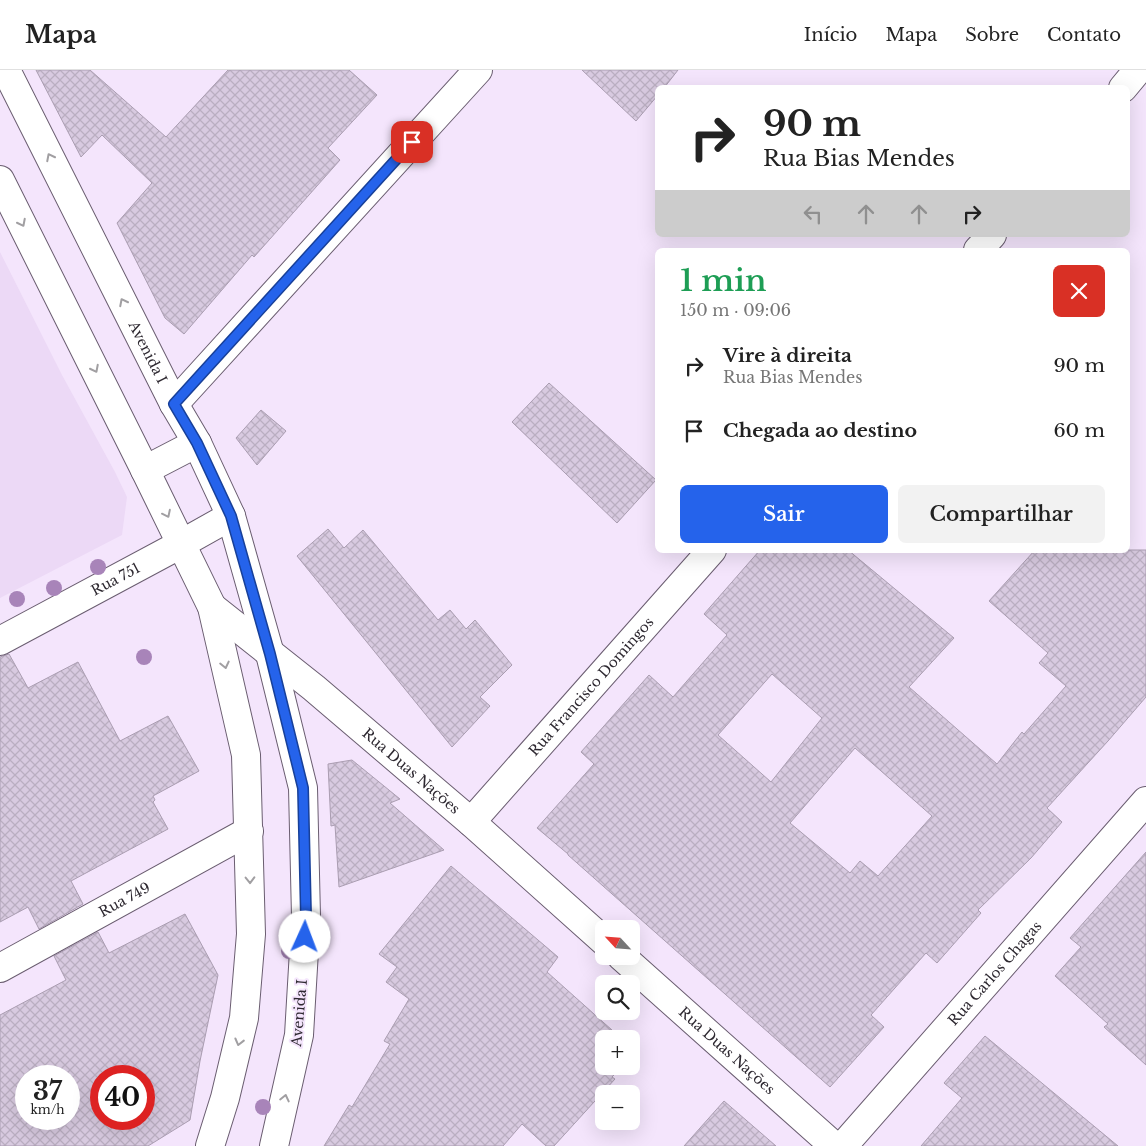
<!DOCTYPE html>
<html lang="pt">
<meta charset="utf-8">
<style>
:root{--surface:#fff;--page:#f2f2f2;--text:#222;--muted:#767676;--line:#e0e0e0;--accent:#2563eb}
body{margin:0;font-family:"Libre Baskerville",serif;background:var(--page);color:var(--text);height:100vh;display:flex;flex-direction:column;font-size:19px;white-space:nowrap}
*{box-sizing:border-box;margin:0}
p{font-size:16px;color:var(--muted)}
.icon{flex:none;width:28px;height:28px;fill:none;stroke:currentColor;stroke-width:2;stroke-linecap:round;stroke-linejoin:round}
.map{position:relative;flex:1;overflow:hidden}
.details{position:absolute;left:655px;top:178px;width:475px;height:305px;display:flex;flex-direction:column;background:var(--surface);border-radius:8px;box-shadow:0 5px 20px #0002}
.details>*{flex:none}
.hud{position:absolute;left:655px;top:15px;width:475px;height:152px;border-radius:8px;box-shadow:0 5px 20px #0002;background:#fff;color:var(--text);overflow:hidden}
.needle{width:32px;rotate:296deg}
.buttons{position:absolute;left:595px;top:850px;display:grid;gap:10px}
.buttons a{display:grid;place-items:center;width:45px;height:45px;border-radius:8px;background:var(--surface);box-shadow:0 5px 20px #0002;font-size:25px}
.speed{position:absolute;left:15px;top:995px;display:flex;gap:10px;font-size:25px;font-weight:700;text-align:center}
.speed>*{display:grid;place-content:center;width:65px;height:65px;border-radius:50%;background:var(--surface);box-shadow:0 5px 20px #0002;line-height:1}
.speed small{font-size:12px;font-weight:400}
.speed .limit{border:8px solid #d22;background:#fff;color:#111}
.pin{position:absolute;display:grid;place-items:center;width:42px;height:42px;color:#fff;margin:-21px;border-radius:10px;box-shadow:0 2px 8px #0006}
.me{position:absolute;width:55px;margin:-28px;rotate:2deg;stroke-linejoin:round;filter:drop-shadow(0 0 4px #0008)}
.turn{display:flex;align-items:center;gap:18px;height:105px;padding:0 25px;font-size:22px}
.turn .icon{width:65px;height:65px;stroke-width:2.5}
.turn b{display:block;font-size:35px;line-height:42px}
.lanes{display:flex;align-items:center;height:48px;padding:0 25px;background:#0003;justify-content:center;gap:25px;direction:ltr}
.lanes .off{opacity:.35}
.round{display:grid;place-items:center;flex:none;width:52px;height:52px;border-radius:8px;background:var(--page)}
.head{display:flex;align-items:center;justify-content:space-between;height:85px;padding:0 25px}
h1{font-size:30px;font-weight:600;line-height:38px;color:#1e9e55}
.action{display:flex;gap:10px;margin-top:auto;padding:10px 25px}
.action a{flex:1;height:58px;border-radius:8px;background:var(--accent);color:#fff;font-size:20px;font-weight:600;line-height:58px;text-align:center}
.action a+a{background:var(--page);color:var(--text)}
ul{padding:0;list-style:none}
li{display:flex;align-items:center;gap:15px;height:65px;padding:0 25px}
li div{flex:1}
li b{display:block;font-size:19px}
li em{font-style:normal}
header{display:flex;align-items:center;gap:30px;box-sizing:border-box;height:70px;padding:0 25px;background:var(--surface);border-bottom:1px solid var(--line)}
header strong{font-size:24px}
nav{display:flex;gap:28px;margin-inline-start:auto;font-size:18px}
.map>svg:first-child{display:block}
.built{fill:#ecd9f6}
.building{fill:url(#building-cross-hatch);stroke:#aa9db1;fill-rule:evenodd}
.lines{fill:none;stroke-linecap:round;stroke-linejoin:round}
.minor-casing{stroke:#6a5d70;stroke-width:30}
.tertiary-casing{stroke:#6a5d70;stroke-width:30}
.minor{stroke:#fff;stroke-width:28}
.tertiary{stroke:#fff;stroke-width:28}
.tree{fill:#a884b9}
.oneway{stroke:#a19fa2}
.route-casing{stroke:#184099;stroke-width:12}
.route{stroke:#2563eb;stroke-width:9}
.labels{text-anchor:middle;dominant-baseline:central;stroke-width:4;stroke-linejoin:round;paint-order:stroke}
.street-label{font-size:14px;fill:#2e2931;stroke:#f4e5fc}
</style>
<header>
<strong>Mapa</strong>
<nav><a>Início</a><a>Mapa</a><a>Sobre</a><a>Contato</a></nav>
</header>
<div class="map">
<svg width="1146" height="1076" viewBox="0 0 1146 1076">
<defs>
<pattern id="building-cross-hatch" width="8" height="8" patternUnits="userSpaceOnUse" patternTransform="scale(1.25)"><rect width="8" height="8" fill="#d8cae0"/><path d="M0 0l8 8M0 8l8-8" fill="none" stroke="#baaec1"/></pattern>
</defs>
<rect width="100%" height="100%" fill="#f4e5fc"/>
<path class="built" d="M0 182 62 305 115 402 127 427 122 465 0 528Z"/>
<path class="building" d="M36 0H90L166 67 228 0H349L377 25 328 78 340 90 254 187 252 185 184 264 165 248 117 153 152 113 102 65 81 87Z
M582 0H678L664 18H658V25L636 51Z
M549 313 656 410 617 453 512 352Z
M261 340 286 361 257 395 236 368Z
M328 459 344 478 363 460 438 550 450 540 466 559 475 550 512 595 480 627 490 636 452 677 297 486Z
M760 480H848L954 568 909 617 997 694 1022 662 1024 664 1066 616 1039 593 1048 583 989 531 1035 480H1146V627L1108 671 1047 738 1062 752 1031 788 978 840 981 843 937 893 926 883 871 945 884 957 830 1017 568 785V784L537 758 594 694 581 682 649 605 673 627 727 565 704 544ZM772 604 822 648 771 712 718 665ZM855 678 932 746 878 806 860 791 850 803 790 753Z
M9 584 28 618 78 592 120 671 168 646 199 701 153 726 155 730 153 732 168 759 71 811 83 834 39 859 28 837 0 852V587Z
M352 690 400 729 390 733 444 780 339 817 335 755 331 756 328 694Z
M1146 782V995L1104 957 1108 954 1055 906 1081 877 1070 868Z
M451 796 558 887 547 902 622 969H604V996H622L612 1007 615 1009 554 1076H546L522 1054 503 1076H324L349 1035 352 1037 390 974 384 971 409 929 386 912 397 897 379 884Z
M185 844 218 905 200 991 190 1050 148 1076H0V945L66 910 54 886 98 862 109 883ZM26 1006H69V1049H26ZM101 1006H144V1049H101Z
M985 966 1118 1076H921L962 1028 944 1013Z
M724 1031 776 1076H684Z"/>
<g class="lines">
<defs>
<g id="minor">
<path d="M1123 18 1138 0"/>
<path d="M978 180 992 165"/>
<path d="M174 334 478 0"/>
<path id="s1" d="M212 537 314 618 471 752 604 871"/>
<path id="s2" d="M0 571 181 474 231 446"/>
<path id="s3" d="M471 752 712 480"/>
<path id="s4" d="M621 886 834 1076"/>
<path id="s5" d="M0 898 249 761"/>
<path id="s6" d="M843 1076 1146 731"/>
</g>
<g id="tertiary">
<path id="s7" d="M6 0 174 334 197 373 231 446 270 584 303 718 306 847 299 965 274 1076"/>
<path d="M0 110 145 400 212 537 246 685 251 864 244 948 225 1028 210 1076"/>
<path d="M145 400 197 373"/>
</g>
</defs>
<use href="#minor" class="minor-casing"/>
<use href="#tertiary" class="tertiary-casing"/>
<use href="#minor" class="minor"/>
<use href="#tertiary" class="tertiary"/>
</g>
<g class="tree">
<circle cx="98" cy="497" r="8"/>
<circle cx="54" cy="518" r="8"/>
<circle cx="17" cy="529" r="8"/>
<circle cx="144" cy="587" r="8"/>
<circle cx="289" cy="881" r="8"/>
<circle cx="263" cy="1037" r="8"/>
</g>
<defs><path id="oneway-chevron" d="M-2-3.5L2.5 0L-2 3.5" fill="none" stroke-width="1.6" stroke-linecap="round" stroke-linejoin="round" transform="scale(1.25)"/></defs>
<g class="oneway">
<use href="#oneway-chevron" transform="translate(50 87) rotate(-117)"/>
<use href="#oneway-chevron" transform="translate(22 153) rotate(63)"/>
<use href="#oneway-chevron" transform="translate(123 232) rotate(-117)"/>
<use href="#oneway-chevron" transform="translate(95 299) rotate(63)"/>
<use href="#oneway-chevron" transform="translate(167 444) rotate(64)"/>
<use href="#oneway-chevron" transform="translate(225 595) rotate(77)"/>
<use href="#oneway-chevron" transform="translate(250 810) rotate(89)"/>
<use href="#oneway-chevron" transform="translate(239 972) rotate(104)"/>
<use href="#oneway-chevron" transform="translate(285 1028) rotate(-77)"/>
</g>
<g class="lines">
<defs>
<path id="route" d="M305 867 306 847 303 718 270 584 231 446 197 373 174 334 412 72"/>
</defs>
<use href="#route" class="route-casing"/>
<use href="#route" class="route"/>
</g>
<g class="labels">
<g class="street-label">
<text stroke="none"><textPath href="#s7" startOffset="316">Avenida I</textPath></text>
<text stroke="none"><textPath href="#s2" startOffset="131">Rua 751</textPath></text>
<text stroke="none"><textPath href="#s3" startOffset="181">Rua Francisco Domingos</textPath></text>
<text stroke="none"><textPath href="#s1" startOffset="258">Rua Duas Nações</textPath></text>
<text stroke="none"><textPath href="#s5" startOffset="142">Rua 749</textPath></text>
<text stroke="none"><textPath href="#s6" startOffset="230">Rua Carlos Chagas</textPath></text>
<text transform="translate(299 943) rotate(-85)">Avenida I</text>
<text stroke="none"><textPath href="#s4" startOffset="142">Rua Duas Nações</textPath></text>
</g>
</g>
</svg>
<div class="buttons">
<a><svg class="needle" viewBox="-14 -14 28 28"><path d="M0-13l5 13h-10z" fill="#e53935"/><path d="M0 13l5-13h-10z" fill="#767676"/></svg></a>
<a><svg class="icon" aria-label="search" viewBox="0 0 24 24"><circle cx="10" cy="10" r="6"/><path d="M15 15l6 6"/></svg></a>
<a>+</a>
<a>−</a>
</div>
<div class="speed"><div>37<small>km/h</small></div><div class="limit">40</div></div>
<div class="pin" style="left:412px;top:72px;background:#d93025"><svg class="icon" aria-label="arrive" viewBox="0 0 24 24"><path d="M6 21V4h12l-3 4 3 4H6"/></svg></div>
<svg class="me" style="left:305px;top:867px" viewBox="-20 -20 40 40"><circle r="19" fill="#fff"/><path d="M0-13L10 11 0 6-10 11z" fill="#2563eb"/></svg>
<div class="hud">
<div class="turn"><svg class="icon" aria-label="right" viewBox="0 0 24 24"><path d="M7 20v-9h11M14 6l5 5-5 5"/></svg><div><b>90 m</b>Rua Bias Mendes</div></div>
<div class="lanes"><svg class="icon off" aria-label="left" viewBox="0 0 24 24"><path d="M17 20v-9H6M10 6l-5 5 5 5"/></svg><svg class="icon off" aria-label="ahead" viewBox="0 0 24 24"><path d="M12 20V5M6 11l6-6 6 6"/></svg><svg class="icon off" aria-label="ahead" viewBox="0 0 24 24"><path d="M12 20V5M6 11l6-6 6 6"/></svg><svg class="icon" aria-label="right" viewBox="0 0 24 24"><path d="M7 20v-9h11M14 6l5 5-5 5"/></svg></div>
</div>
<section class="details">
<div class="head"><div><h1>1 min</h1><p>150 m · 09:06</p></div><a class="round" style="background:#d93025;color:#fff"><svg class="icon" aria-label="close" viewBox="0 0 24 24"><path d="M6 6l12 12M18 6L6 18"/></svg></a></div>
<ul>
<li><svg class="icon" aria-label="right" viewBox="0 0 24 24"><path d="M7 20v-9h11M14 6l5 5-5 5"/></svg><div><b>Vire à direita</b><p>Rua Bias Mendes</p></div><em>90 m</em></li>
<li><svg class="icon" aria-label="arrive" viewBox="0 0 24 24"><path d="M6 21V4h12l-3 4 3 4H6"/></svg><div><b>Chegada ao destino</b></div><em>60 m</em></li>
</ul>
<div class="action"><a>Sair</a><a>Compartilhar</a></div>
</section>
</div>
